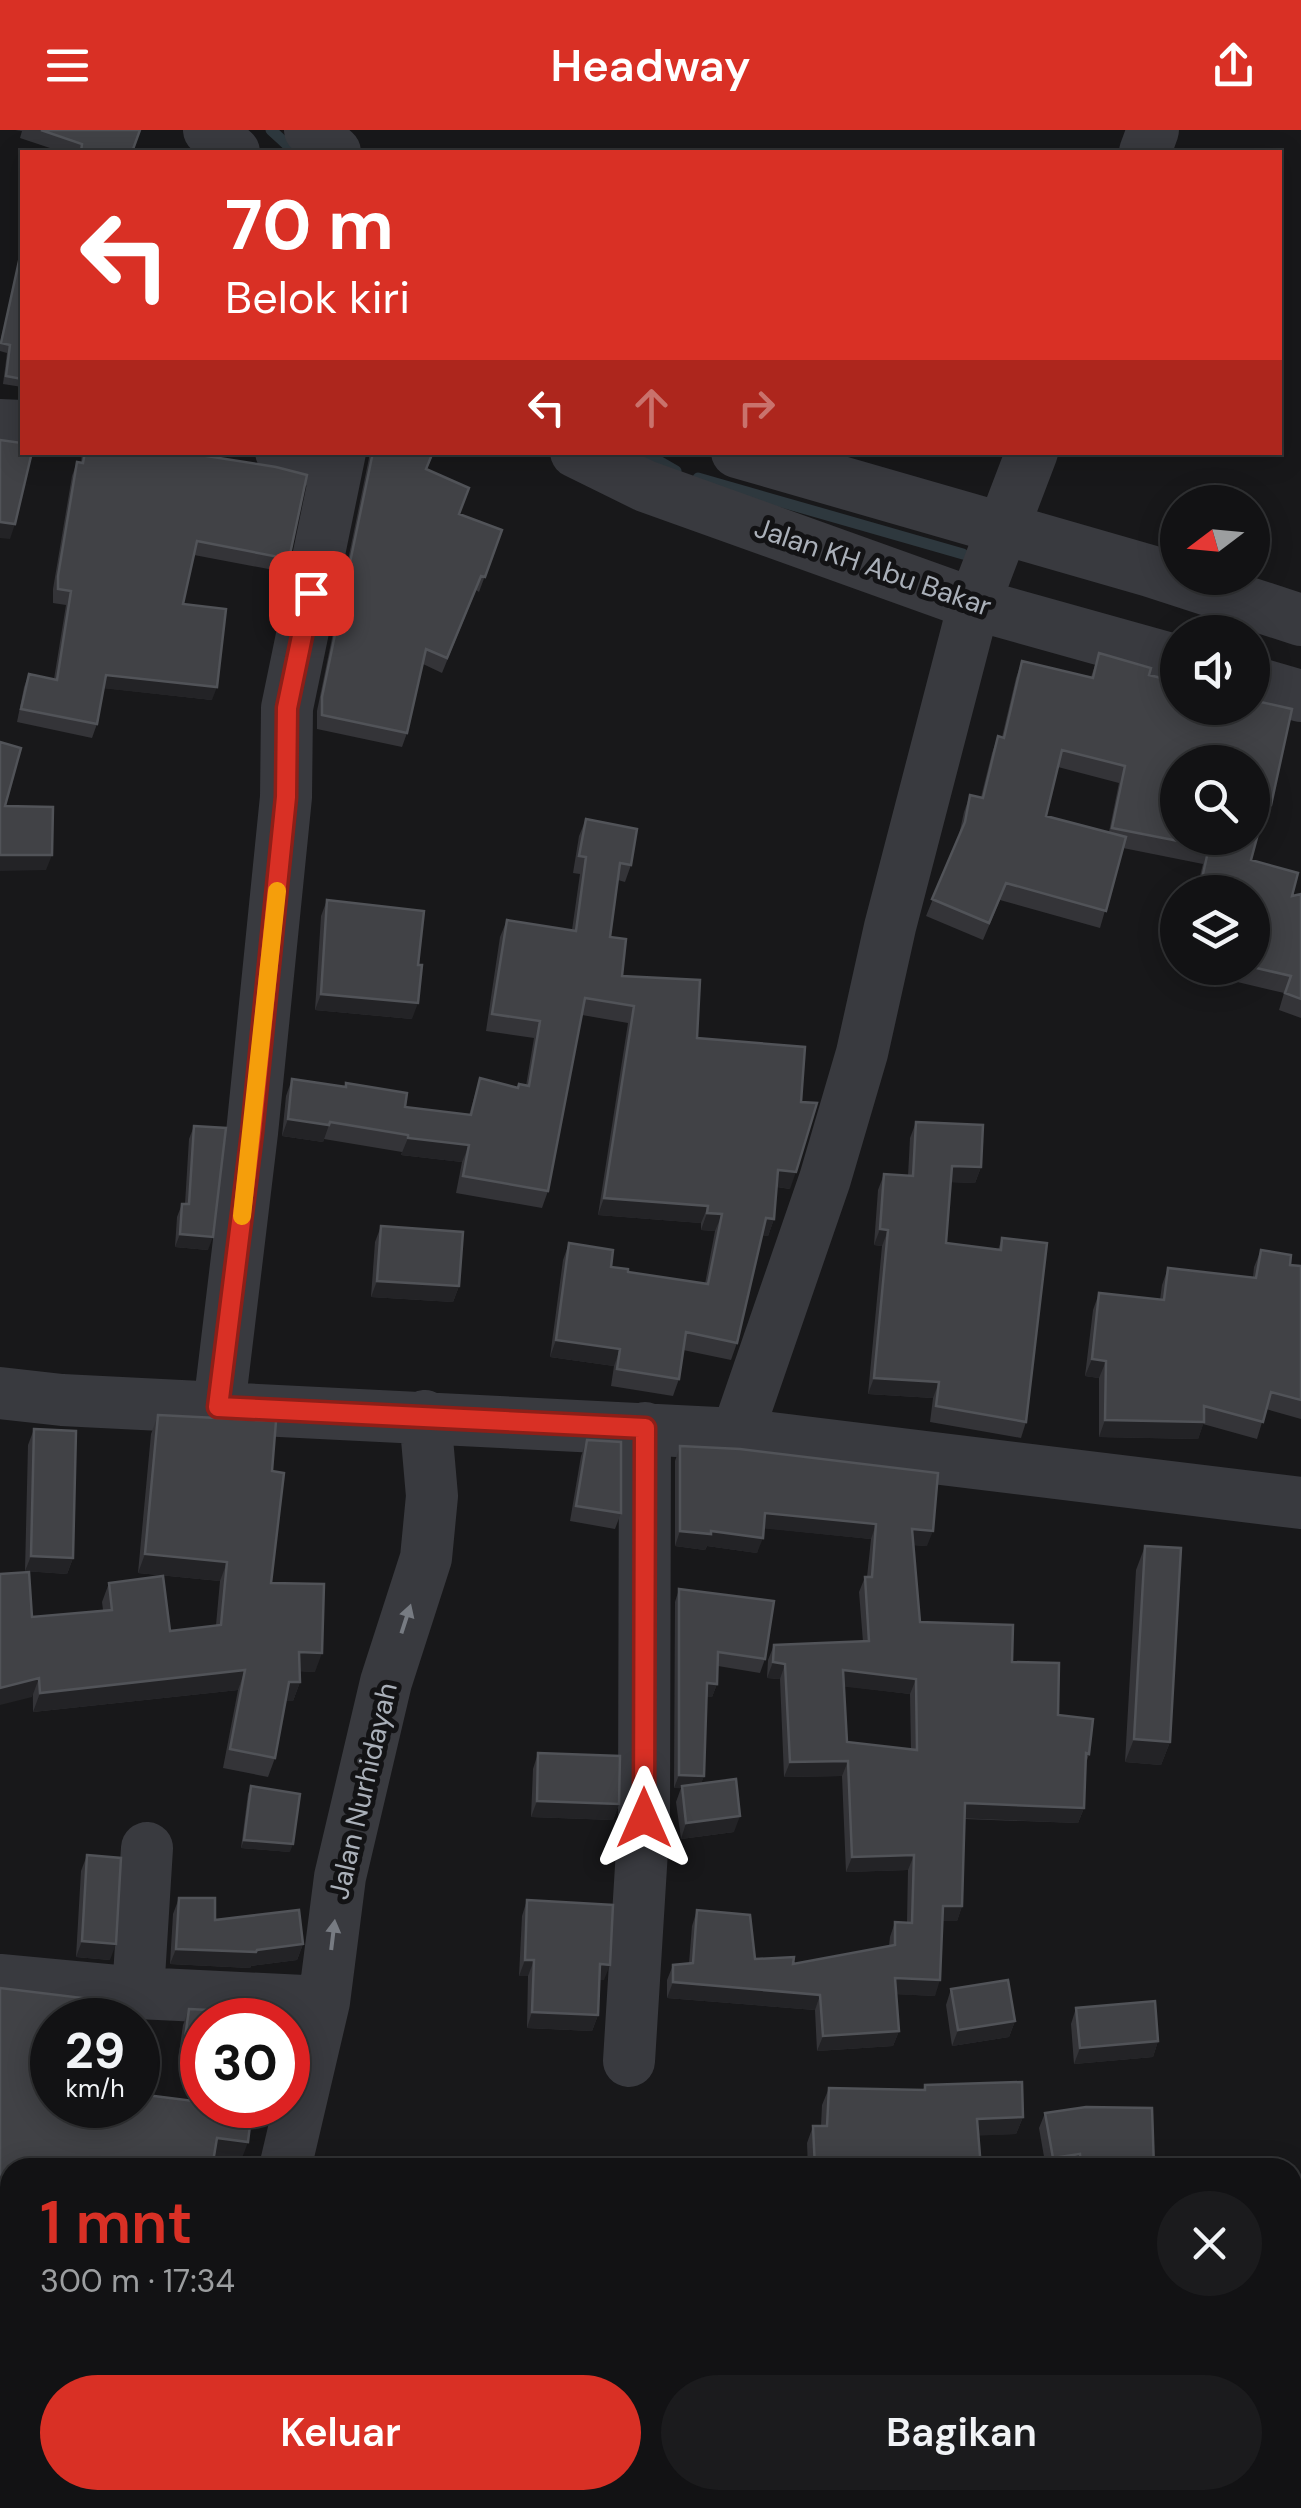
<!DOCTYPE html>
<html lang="id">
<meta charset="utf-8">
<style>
:root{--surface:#121214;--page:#1b1b1d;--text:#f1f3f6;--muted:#9c9ea0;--line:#313234;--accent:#d93025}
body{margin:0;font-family:"DM Sans",sans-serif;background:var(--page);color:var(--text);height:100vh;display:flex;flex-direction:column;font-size:38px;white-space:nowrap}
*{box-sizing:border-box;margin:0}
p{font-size:32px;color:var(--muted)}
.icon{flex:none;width:55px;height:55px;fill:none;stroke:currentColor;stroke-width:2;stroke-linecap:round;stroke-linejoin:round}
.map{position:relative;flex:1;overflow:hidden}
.panel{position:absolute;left:0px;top:2028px;width:1302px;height:352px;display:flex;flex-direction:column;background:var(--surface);border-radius:30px 30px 0 0;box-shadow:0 5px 25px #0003,0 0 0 2px var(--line)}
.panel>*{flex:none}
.top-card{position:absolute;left:20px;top:20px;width:1262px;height:305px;border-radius:0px;box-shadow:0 5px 25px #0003,0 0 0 2px var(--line);background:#d93025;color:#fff;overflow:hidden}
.needle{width:65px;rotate:254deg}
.fabs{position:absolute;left:1160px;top:355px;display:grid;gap:20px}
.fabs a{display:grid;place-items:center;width:110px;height:110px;border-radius:50%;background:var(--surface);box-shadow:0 5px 25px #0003,0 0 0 2px var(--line);font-size:50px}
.speed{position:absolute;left:30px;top:1868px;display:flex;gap:20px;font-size:50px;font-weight:700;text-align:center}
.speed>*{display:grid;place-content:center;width:130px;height:130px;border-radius:50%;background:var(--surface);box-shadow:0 5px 25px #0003,0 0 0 2px var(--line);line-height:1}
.speed small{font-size:25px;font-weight:400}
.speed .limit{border:15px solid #d22;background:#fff;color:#111}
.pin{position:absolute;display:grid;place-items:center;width:85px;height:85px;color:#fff;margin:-42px;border-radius:20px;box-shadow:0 5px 15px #0006}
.me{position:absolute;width:110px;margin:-55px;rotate:0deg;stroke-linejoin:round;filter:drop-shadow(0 0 8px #0008)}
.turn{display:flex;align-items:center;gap:35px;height:210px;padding:0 40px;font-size:45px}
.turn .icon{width:130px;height:130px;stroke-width:2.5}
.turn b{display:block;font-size:70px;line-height:85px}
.lanes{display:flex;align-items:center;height:95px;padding:0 40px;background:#0003;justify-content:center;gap:50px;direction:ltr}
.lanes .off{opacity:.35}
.round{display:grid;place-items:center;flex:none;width:105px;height:105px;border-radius:52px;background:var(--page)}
.headline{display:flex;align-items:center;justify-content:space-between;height:170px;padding:0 40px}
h1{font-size:60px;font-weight:600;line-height:75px;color:var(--accent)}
.action{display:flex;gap:20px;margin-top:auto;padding:20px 40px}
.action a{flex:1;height:115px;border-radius:60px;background:var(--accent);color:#fff;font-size:40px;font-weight:600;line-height:115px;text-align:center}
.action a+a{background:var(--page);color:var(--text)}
header{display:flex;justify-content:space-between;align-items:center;height:130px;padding:0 40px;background:var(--accent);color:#fff;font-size:45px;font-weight:600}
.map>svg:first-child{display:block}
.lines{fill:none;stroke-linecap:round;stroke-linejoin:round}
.stream{stroke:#2e383e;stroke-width:11}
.minor{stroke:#393a3f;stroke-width:52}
.wall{fill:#343438;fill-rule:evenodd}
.shaded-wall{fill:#232326}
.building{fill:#414246;stroke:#515358;stroke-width:2.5;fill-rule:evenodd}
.oneway{fill:#777b82}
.route-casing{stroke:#8d1f18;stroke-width:25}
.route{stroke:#d93025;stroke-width:18}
.slow{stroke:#f59e0b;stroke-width:18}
.labels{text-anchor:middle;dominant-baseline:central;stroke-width:10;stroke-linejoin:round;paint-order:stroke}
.street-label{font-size:28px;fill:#aab0b9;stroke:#131315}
</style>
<header><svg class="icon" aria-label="menu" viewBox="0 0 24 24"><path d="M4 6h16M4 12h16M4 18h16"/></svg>Headway<svg class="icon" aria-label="share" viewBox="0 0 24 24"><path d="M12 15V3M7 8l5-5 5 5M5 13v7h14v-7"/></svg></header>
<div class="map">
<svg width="1301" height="2378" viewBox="0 0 1301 2378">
<rect width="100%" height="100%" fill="#18181a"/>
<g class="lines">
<path class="stream" d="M271 0 295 22
M643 322 676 341
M698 348 963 424"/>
<path class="minor" d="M209 0 234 22
M310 0 335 22
M1145 22 1153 0
M0 295 22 296
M281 322 336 337
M576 322 645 356 974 474 1178 531
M737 322 1150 441 1301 490
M1252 552 1301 566
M0 1263 62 1270 737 1304 1301 1373
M219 1277 252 1003 286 667 287 578 340 322
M737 1304 825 1049 862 923 890 797 974 474 1032 322
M0 1850 138 1863 324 1872
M138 1863 147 1718
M629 1931 644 1688 645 1298
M285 2038 324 1872 340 1747 386 1552 426 1428 432 1366 425 1286
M1292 2219 1301 2221
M200 2378 201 2370"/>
</g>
<path class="wall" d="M15 0H140L132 22H62L20 8 22 1Z
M19 131H22V257L3 254 7 223 0 221V213Z
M82 322H181L289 429 284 442 194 425 183 474 212 570 104 558 97 594 92 608 17 592 24 557 29 544 54 549 66 475 53 473V459L72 346 77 332 81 333Z
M369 322H434L427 339 459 384 502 400 479 462 476 460 442 543 423 534 407 603 402 617 317 599V581L369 328Z
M1099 523 1149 545 1271 675 1264 692 1261 691 1251 730 1292 766 1301 764V888L1279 880 1284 863 1229 850 1232 838H1252V762H1196L1203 734 1123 718 1100 798 1000 770 983 810 926 786 959 705 964 682 970 665 981 667 992 623 998 606 1002 607 1016 548 1022 531 1091 547ZM1058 637 1119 653 1109 702 1046 686Z
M586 689 631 735 625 752 618 750 610 807 622 846 697 908 790 1059 777 1057 774 1089 768 1106 762 1105 737 1213 731 1230 683 1220 679 1249 673 1266 611 1256 614 1236 550 1227 563 1130 569 1113 611 1137 628 1142 705 1154 715 1101 701 1100V1093L598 1085 628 893 582 885 548 1061 542 1078 456 1063 462 1032 401 1025 402 1022 324 1009 323 1012 282 1006 286 966 292 949 405 977 469 985 480 948 517 958 526 956 534 908 486 901 500 807 507 790 572 800 580 744 573 743 579 706Z
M327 770 412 889 315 880 321 786Z
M916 992 981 1037 975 1053 950 1052 946 1113 998 1120 1002 1108 1026 1292 1021 1308 930 1292 933 1268 868 1264 882 1116 874 1115 878 1060 884 1044 908 1046 910 1008Z
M194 996 208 1120 175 1117 177 1087 182 1074H185L189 1009Z
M381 1096 459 1156 453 1172 371 1167 375 1112Z
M1261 1120 1290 1135 1301 1136V1289L1266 1279 1257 1309 1203 1294 1198 1309 1099 1307V1248L1085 1246 1093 1180 1099 1163 1160 1170 1162 1155 1168 1138 1253 1147 1254 1137Z
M158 1285 272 1341 271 1453 315 1542 299 1541 300 1552 293 1571H285L275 1628 268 1647 223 1638 238 1560 33 1582 32 1487 103 1480 102 1472 109 1453 170 1501 216 1495 220 1451 138 1443 151 1304Z
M34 1299 73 1428 67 1444 25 1441 28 1315Z
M587 1310 621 1383 615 1399 570 1391 581 1326Z
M680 1316 927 1416 914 1415 920 1492 1012 1532 1089 1624 1086 1634 1084 1678 1078 1693 964 1689 962 1776 957 1791H942L935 1866 896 1864 899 1901 893 1916 817 1921 815 1880 667 1868V1850L673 1835 689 1833 692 1796 697 1780 755 1829 793 1834 889 1816 890 1807 895 1792H907L908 1740 846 1742 842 1646 784 1647 780 1549 767 1548 768 1530 774 1515 863 1512 859 1462 865 1447H867L871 1409 764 1398 757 1423 707 1416 705 1420 675 1416V1331ZM844 1556 910 1564 911 1619 847 1612Z
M1145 1416 1170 1612 1161 1635 1125 1632 1136 1440Z
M679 1459 765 1529 760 1543 718 1536 717 1554 712 1567H707L704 1646 701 1653 734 1702 681 1709 676 1672 681 1658H674L675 1472Z
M538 1623 619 1674 613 1690 531 1687 533 1639Z
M251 1656 290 1722 241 1718 248 1664Z
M87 1725 110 1830 76 1827 81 1741Z
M179 1768 215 1790 303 1814 297 1830 251 1836 250 1838 170 1834 173 1784Z
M527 1770 604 1850H599L598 1885 592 1901 527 1898 528 1846H519L522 1786Z
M951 1859 1015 1891 1009 1907 952 1916 946 1875Z
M1076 1878 1158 1911 1153 1927 1074 1934 1071 1894Z
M189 1879 248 1882 178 1930 183 1895Z
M925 1955 1023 1987 1016 2004 979 2005 981 2038H808L807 2013 813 1996H821L822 1975 829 1958 923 1960Z
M1045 1983 1154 2038H1046L1039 1998Z
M42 2370H165L163 2378H83Z
M246 2370H302L329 2377 331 2370H527L524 2378 479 2376 478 2378H244Z
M999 2370H1081V2378H998Z"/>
<path class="shaded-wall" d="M0 392 15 394 10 409 0 408Z
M106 545 217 557 212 570 101 558Z
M0 725H52L46 740 0 741Z
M321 864 418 873 412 889 315 880Z
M288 989 329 995 323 1012 282 1006Z
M408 1008 469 1015 462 1032 401 1025Z
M952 1036 981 1037 975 1053 946 1052Z
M778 1040 796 1042 790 1059 772 1056Z
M604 1068 708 1076 701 1093 598 1085Z
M707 1083 722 1084 715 1101 701 1100Z
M766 1088 774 1089 768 1106 759 1105Z
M880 1099 888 1100 882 1116 874 1115Z
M180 1104 213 1107 208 1120 175 1117Z
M377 1151 459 1156 453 1172 371 1167Z
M556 1210 620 1219 614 1236 550 1227Z
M1092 1229 1106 1231 1099 1248 1085 1246Z
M874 1248 939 1252 933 1268 868 1264Z
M1105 1290 1204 1292 1198 1309 1099 1307Z
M765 1383 876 1394 871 1409 760 1398Z
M912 1399 933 1401 927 1416 907 1415Z
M680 1401H711L763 1408 757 1423 707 1416 705 1420 675 1416Z
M145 1424 227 1432 220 1451 138 1443Z
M31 1426 73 1428 67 1444 25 1441Z
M299 1522 322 1523 315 1542 292 1541Z
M773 1532 785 1534 780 1549 767 1548Z
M245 1540 238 1560 33 1582 40 1563Z
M843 1540 916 1549 910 1564 838 1556Z
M39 1548 32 1567 0 1575V1558Z
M289 1552H300L293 1571H282Z
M707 1553 717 1554 712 1567H703Z
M1134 1609 1170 1612 1161 1635 1125 1632Z
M848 1631 842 1646 784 1647 790 1632Z
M679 1645 704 1646 699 1659 674 1658Z
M537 1671 619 1674 613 1690 531 1687Z
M965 1673 1084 1678 1078 1693 959 1688Z
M740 1686 734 1702 681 1709 686 1693Z
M244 1710 293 1714 290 1722 241 1718Z
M914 1725 908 1740 846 1742 852 1727Z
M943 1776H962L957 1791H937Z
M82 1811 116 1814 110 1830 76 1827Z
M303 1814 297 1830 251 1836 250 1838 170 1834 176 1819 257 1820Z
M525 1830H534L528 1846H519Z
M600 1834 610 1835 604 1850H594Z
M895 1848 940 1850 935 1866 890 1864Z
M673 1852 820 1865 815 1880 667 1868Z
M532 1882 598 1885 592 1901 527 1898Z
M1015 1891 1009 1907 952 1916 958 1900Z
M899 1901 893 1916 817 1921 823 1906Z
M1158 1911 1153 1927 1074 1934 1080 1918Z
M184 1915 202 1917V1934L178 1930Z
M1023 1987 1016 2004 971 2006 977 1989Z
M217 2008 248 2012 241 2031 210 2027Z
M1080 2024 1076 2038H1049L1053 2028Z
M63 2028 121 2036 120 2038H60Z
M0 2151 10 2152 4 2171H0Z
M479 2370H527L524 2378H498L479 2376Z
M587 2370 629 2375 628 2378H584Z"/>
<path class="building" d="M41 0H140L132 22H81L82 14Z
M19 131H22V249L6 246 10 215 1 213Z
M0 310 22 313V322H32L15 394 0 392Z
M85 322H181L276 337 307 345 289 429 197 411 183 474 226 479 217 557 106 545 97 594 21 579 29 544 57 550 71 461 58 459V446L77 332 83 333Z
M373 322H433L426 339 469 358 459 384 502 400 485 447 481 446 447 528 426 519 407 603 322 585V567Z
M1099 523 1151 538 1149 545 1178 552V578H1252V570L1292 579 1271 675 1266 674 1251 730 1298 743 1292 766 1301 764V869L1285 863 1291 846 1252 837V762H1199L1209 717 1112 698 1125 636 1062 620 1046 686 1126 707 1106 781 1006 753 989 793 932 769 965 692 970 665 983 668 998 606 1004 608 1022 531 1093 548ZM1178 632H1252V708H1178Z
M0 612 21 618 5 676 53 677 52 725H0Z
M586 689 637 699 631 735 620 733 610 807 626 809 622 846 700 850 697 908 805 917 801 972 817 973 796 1042 778 1040 774 1089 766 1088 737 1213 686 1202 679 1249 617 1239 620 1219 556 1210 569 1113 613 1120 611 1137 628 1139V1142L708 1154 722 1084 707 1083 708 1076 604 1068 634 876 585 868 548 1061 463 1046 469 1015 408 1008V1005L330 992 329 995 288 989 292 949 346 957V953L407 963 405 977 471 985 480 948 518 958 519 954 529 956 540 891 492 884 507 790 576 801 586 727 579 726Z
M327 770 424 781 418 835H422L418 873 321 864Z
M916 992 983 995 981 1037 952 1036 946 1113 1001 1120 1002 1108 1047 1113 1026 1292 936 1276 939 1252 874 1248 888 1100 880 1099 884 1044 913 1046Z
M194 996 226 998 213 1107 180 1104 182 1074H189Z
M381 1096 463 1102 459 1156 377 1151Z
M1261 1120 1291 1125 1290 1135 1301 1136V1270L1271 1262 1263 1292 1204 1276V1292L1105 1290 1106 1231 1092 1229 1099 1163 1164 1170 1168 1138 1256 1148Z
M158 1285 276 1291 272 1341 284 1343 271 1453 324 1454 322 1523 299 1522 300 1552H289L275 1628 230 1619 245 1540 40 1563 39 1548 0 1558V1444L29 1442 32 1487 112 1480 109 1453 163 1446 170 1501 221 1495 227 1432 145 1424Z
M34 1299 76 1301 73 1428 31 1426Z
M587 1310 621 1312V1383L576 1376Z
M680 1316 740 1319 938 1343 933 1401 912 1399 920 1492 1013 1495 1012 1532 1059 1533 1058 1585 1093 1589 1089 1624 1086 1623 1084 1678 965 1673 962 1776H943L940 1850 895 1848 899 1901 823 1906 820 1865 673 1852V1835L693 1833 697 1780 750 1785 755 1829 794 1827 793 1834 895 1815V1792L912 1793 914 1725 852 1727 848 1631 790 1632 785 1534 773 1532 774 1515 869 1511 865 1447H872L876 1394 765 1383 763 1408 711 1401V1404L680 1401ZM843 1540 916 1549 917 1620 847 1612Z
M1145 1416 1181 1418 1170 1612 1134 1609Z
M679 1459 774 1471 765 1529 718 1522 717 1554 707 1553 704 1646 679 1645Z
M538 1623 620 1626 619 1674 537 1671Z
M736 1649 740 1686 686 1693 682 1656Z
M251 1656 300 1664 293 1714 244 1710Z
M87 1725 121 1728 116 1814 82 1811Z
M179 1768H215V1790L299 1780 303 1814 257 1820 256 1822 176 1819Z
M527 1770 613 1775 610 1835 600 1834 598 1885 532 1882 534 1830H525Z
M1008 1850 1015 1891 958 1900 951 1859Z
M0 1858 91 1869 89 1889 93 1890H52V1975H138V1964L202 1972V1975H228L252 1978 248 2012 217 2008 212 2038H120L121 2036 63 2028 62 2038H10V2152L0 2151Z
M1155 1871 1158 1911 1080 1918 1076 1878Z
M189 1879 248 1882 246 1890H202V1917L184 1915Z
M1022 1952 1023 1987 977 1989 981 2038H815L813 1996H827L829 1958 925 1960V1955Z
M1086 1977 1152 1978 1154 2038H1081L1080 2024 1053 2028 1045 1983Z
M0 2213H5L0 2275Z
M0 2286 10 2288V2370H26L24 2378H0Z
M146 2370H165V2374Z
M247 2370H302L331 2378 333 2370H440L439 2378H245Z
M589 2370H629V2375Z
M1004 2370H1081V2378H1003Z"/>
<defs><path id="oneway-solid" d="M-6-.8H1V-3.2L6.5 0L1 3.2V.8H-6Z" transform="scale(2.5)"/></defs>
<g class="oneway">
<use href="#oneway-solid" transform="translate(406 1489) rotate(-72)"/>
<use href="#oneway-solid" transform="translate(333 1805) rotate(-83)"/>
</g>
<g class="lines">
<defs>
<path id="route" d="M311 463 287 578 286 667 252 1003 218 1277 645 1298 644 1688"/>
</defs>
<use href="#route" class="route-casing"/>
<use href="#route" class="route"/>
<path class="slow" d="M242 1086 277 761"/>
</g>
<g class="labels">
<g class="street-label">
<text transform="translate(873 437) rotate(19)">Jalan KH Abu Bakar</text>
<text transform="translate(363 1661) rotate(-77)">Jalan Nurhidayah</text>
</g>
</g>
</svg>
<div class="fabs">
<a><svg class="needle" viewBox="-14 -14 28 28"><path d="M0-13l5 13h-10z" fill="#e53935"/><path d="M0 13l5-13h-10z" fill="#9c9ea0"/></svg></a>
<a><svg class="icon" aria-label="sound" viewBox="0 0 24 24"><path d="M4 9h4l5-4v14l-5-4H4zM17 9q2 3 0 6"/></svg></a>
<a><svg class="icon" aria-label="search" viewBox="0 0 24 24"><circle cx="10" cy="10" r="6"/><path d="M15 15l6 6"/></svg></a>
<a><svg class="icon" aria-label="layers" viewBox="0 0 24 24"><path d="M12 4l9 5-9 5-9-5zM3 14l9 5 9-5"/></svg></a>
</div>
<div class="speed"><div>29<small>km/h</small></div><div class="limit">30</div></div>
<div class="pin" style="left:311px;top:463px;background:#d93025"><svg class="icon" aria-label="arrive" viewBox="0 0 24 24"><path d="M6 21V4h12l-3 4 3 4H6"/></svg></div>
<svg class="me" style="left:644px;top:1688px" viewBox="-20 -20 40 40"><path d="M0-17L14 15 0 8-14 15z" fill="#d93025" stroke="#fff" stroke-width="4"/></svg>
<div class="top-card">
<div class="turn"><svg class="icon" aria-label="left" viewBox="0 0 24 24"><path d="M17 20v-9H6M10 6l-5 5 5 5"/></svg><div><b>70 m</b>Belok kiri</div></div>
<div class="lanes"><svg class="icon" aria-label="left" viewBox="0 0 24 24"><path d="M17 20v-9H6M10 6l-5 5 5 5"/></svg><svg class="icon off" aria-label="ahead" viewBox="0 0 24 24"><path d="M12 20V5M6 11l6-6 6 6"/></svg><svg class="icon off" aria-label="right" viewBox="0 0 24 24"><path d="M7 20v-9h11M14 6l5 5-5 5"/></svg></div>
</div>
<section class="panel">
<div class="headline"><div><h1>1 mnt</h1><p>300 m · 17:34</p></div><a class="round"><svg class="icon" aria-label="close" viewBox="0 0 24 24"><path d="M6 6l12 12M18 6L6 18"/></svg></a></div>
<div class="action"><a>Keluar</a><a>Bagikan</a></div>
</section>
</div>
